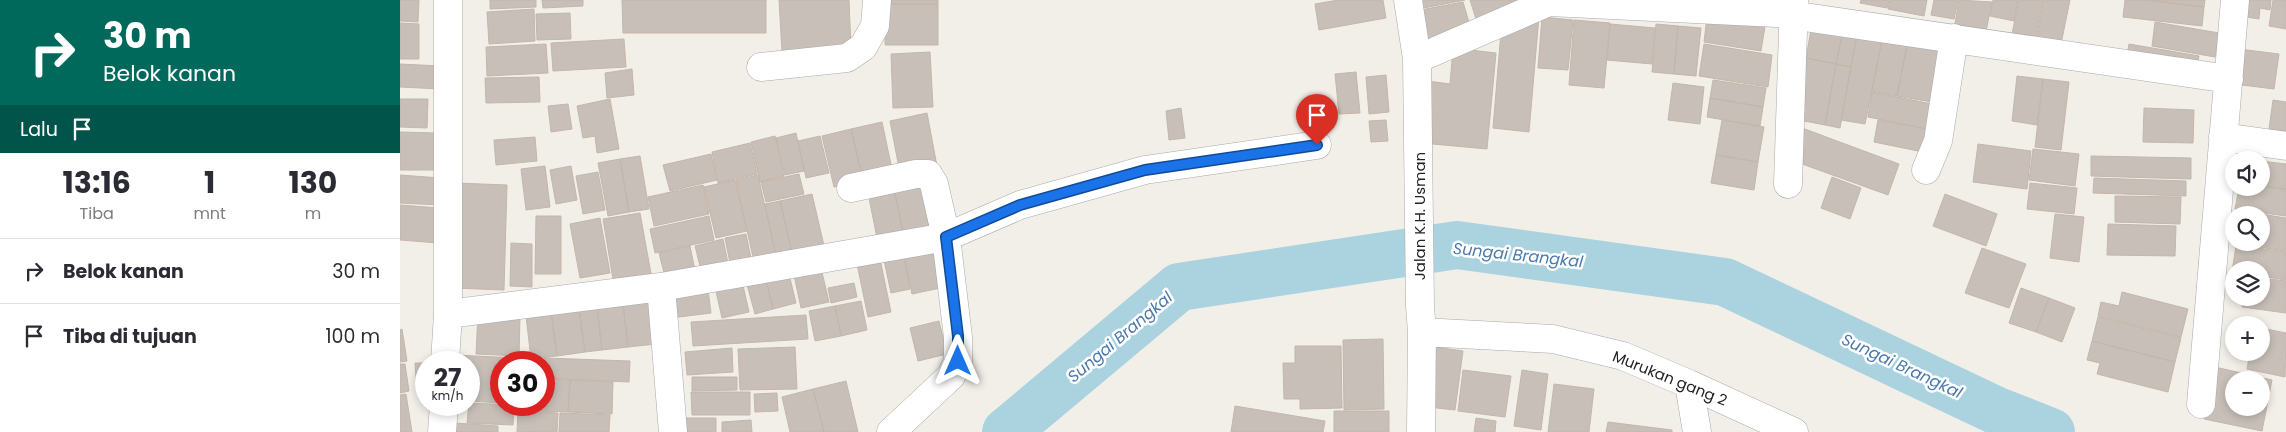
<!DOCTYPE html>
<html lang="id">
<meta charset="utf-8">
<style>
:root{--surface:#fff;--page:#f7f7f7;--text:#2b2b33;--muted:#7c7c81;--line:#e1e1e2}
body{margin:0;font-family:Poppins,sans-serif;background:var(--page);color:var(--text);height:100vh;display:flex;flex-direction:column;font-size:19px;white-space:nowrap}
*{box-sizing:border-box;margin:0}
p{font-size:16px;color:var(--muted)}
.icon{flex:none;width:28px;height:28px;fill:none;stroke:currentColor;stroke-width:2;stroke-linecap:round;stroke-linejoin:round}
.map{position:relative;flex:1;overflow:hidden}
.details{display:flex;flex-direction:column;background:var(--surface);width:400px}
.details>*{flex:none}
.banner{background:#00695c;color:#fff;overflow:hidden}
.fabs{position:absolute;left:1825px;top:151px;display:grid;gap:10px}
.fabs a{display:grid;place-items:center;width:45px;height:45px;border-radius:50%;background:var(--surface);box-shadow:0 2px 8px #0003;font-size:25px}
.speed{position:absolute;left:15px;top:351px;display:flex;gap:10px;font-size:25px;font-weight:700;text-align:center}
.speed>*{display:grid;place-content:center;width:65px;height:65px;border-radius:50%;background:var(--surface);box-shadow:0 2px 8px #0003;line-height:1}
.speed small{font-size:12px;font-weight:400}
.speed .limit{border:8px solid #d22;background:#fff;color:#111}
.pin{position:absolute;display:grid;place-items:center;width:42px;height:42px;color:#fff;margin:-51px -21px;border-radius:50% 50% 50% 0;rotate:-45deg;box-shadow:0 0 5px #0007}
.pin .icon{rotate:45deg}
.me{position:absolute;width:55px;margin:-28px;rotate:0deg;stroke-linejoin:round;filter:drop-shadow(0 0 4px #0008)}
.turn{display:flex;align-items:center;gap:18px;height:105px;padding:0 20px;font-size:22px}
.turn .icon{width:65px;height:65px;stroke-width:2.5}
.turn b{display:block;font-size:35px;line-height:42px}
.then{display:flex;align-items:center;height:48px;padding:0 20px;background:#0003;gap:10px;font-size:19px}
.eta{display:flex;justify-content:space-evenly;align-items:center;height:85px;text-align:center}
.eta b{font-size:30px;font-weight:700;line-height:35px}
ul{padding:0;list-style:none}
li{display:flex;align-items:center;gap:15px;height:65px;padding:0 20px;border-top:1px solid var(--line)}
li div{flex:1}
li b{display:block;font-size:19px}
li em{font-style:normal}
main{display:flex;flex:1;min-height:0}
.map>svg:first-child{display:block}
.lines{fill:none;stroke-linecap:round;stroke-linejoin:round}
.river{stroke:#aad3df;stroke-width:48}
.building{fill:#c7bfb8;stroke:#c4b6ab;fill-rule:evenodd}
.minor-casing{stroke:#a9a9a9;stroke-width:29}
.minor{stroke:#fff;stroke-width:28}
.route-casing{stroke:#114b97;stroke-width:12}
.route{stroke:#1a73e8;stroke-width:9}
.labels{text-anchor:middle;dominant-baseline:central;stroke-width:5;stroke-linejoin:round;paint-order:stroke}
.street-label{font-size:15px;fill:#222;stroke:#fff}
.water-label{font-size:16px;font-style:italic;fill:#4a7aab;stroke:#fff}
</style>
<main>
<section class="details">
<div class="banner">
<div class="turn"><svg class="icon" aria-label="right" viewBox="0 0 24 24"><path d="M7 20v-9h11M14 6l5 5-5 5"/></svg><div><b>30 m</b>Belok kanan</div></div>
<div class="then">Lalu<svg class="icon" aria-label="arrive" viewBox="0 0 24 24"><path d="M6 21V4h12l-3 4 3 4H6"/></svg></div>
</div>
<div class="eta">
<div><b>13:16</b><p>Tiba</p></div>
<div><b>1</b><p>mnt</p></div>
<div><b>130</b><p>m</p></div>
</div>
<ul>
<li><svg class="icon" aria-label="right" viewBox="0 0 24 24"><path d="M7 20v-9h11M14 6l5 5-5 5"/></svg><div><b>Belok kanan</b></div><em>30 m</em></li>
<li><svg class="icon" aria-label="arrive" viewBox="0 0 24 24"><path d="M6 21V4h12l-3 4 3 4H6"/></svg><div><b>Tiba di tujuan</b></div><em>100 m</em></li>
</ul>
</section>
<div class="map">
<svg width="1886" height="432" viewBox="0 0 1886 432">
<rect width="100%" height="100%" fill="#f2efe9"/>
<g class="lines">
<path class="river" d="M606 432 779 287 1057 245 1325 282 1595 410 1651 432"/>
</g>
<path class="building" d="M0 0H19L18 22 0 21Z
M90 0H136V7L90 9Z
M142 0H183V6L143 8Z
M222 0H366V33H223Z
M379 0H449L451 49 382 52Z
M485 0H538V4H485Z
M938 0H983L986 18 919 30 915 4Z
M1011 0H1065L1013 10Z
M1070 0H1138L1076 19Z
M1461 0H1489L1487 8 1460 3Z
M1490 0H1527L1524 16 1488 9Z
M1534 0H1558L1554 19 1531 15Z
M1559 0 1592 2 1584 41 1553 35Z
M1593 0H1618L1614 21 1590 16Z
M1619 0H1643L1633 48 1610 44Z
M1644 0H1670L1660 49 1635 44Z
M1725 0H1747L1804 7 1802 26 1723 17Z
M1747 0H1805L1804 7Z
M1842 0H1871L1870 10 1860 8 1859 19 1839 16Z
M1873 0H1886V29L1869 26Z
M1063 2 1071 29 1019 45 1010 12Z
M485 4H538V45H485Z
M134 9 135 41 89 44 87 12Z
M170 13 171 39 137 40 136 14Z
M1139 16 1129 132 1093 128 1101 32Z
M1142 17 1173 20 1168 70 1138 68Z
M1307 17 1365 26 1361 51 1304 42Z
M1174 20 1210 23 1204 88 1169 85Z
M1755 22 1819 33 1815 57 1752 46Z
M0 23 19 24V59H0Z
M1210 24 1255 28 1252 64 1207 60Z
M1256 24 1278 26 1274 74 1252 72Z
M1412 24 1443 31 1436 64 1406 58Z
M1278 26 1301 28 1296 76 1274 74Z
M1443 31 1457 33 1451 67 1436 64Z
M1457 35 1482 40 1465 124 1441 120Z
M224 39 226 67 153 71 151 43Z
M1482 40 1507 45 1497 96 1472 91Z
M146 44 148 73 87 76 86 47Z
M1304 44 1372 55 1368 87 1299 76Z
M1729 44 1799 56 1796 71 1726 59Z
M1507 45 1547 52 1538 103 1497 96Z
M1053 48 1096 53 1087 149 1022 143 1027 81 1050 84Z
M1839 49 1879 54 1874 89 1834 84Z
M530 52 533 107 493 108 491 54Z
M1406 58 1436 64 1425 125 1394 119Z
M0 64 41 66 40 89 0 87Z
M1436 64 1451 67 1440 128 1425 125Z
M232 69 234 95 207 98 205 73Z
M956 72 960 113 939 114 935 74Z
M986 75 989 112 969 114 966 77Z
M1617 76 1643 79 1637 125 1612 121Z
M139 77 140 102 86 103 85 78Z
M1643 79 1669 82 1661 150 1635 147Z
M1313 80 1366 88 1363 107 1310 98Z
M1273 83 1304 87 1300 124 1268 120Z
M1472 92 1537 105 1532 130 1468 117Z
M1310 98 1363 107 1360 126 1307 117Z
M0 99H28L27 128 0 127Z
M210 99 219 149 197 153 195 136 183 138 177 106Z
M1873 100 1886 102V131L1869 129Z
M168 104 172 129 151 132 148 106Z
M781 108 785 138 769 140 766 111Z
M1744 108 1794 110 1793 143 1743 142Z
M527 113 537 166 500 173 490 121Z
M986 120 988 141 971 142 969 121Z
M1322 120 1364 127 1358 162 1316 155Z
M1478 120 1532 130 1528 153 1474 142Z
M482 122 493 174 463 180 451 129Z
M1402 128 1499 164 1488 195 1391 160Z
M451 129 463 180 434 187 422 136Z
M0 132 35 133V170H0Z
M396 133 404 171 385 175 376 138Z
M375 136 384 176 360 182 351 142Z
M420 136 429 173 406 178 398 141Z
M135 137 137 161 96 165 94 140Z
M350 143 357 174 318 183 312 152Z
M1578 144 1631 151 1627 189 1573 182Z
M1633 149 1679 154 1675 186 1629 180Z
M311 154 317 180 270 191 263 165Z
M1316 155 1358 162 1354 190 1311 183Z
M240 156 249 209 229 212 220 159Z
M1691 156 1791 158V179L1691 176Z
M220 159 229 212 208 216 198 163Z
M1861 161 1886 164V189L1861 186Z
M145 166 150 207 126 210 121 169Z
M171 166 177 200 156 204 150 170Z
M198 172 205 210 183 214 176 176Z
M399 174 404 194 366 202 361 182Z
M0 175 41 178 40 205 0 203Z
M358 175 377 261 355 266 336 180Z
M526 176 536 227 503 233 493 183Z
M1432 177 1461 188 1450 219 1421 208Z
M1694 178 1786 181V196L1693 193Z
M335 180 347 231 316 238 304 187Z
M56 183 107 185 104 290 53 288Z
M493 183 503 233 477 238 467 188Z
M1630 183 1677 188 1674 214 1627 209Z
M303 185 309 214 254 226 248 197Z
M1861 186 1886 189V216L1835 209 1839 188H1861Z
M412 194 425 250 393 257 380 201Z
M1545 194 1597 214 1586 246 1533 226Z
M1715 196 1781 197 1780 224 1715 222Z
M380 201 393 257 377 261 365 204Z
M0 205 40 208 38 243 0 240Z
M1835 210 1886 218V251L1831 243 1834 221V242H1861V215H1835Z
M240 213 252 279 214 285 203 219Z
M1655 214 1684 217 1679 262 1650 258Z
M136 216H161V274H135Z
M309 216 314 240 255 253 250 229Z
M200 218 210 273 180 278 170 224Z
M1708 224 1776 226 1775 256 1707 255Z
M346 234 352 263 331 268 325 238Z
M323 239 329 268 302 274 295 246Z
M111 243 132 244V287L110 286Z
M1836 245 1886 252V280L1861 276V270H1834L1832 272Z
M290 246 296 275 266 281 259 253Z
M1582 248 1626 264 1609 308 1565 293Z
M537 249 545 287 512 294 504 256Z
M504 256 510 289 491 293 484 260Z
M480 259 491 312 468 317 457 264Z
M421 268 429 302 401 308 394 275Z
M388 270 396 303 373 309 365 276Z
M365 276 373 309 355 314 346 281Z
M1861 278 1886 281V313L1842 307 1843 298H1861Z
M342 281 349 312 322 318 315 287Z
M454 283 457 297 431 303 428 288Z
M1621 288 1649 298 1636 332 1609 323Z
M308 290 311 313 271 318 269 295Z
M1722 292 1788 309 1781 337 1698 316 1701 302 1719 306Z
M1649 298 1675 308 1662 342 1636 332Z
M251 301 256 344 228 347 223 304Z
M461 301 467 330 441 336 435 306Z
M223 304 228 347 202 350 197 307Z
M435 306 441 336 415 341 409 311Z
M197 307 202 350 185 352 179 309Z
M179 309 185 352 157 356 151 312Z
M151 312 157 356 131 359 126 316Z
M78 314 120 316 119 356 76 354Z
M406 315 408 339 293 346 291 322Z
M1698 317 1781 338 1775 362 1692 341Z
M539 321 547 354 518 361 510 328Z
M1861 328 1886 333 1885 377 1847 369 1850 352H1861Z
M2 329 7 361 0 362V330Z
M983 339 984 409 944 410 943 340Z
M1692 341 1775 362 1768 392 1697 374 1700 363 1687 360Z
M895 346H941L942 408 900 409V399H884L883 363H895Z
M395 347 397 389 340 390 338 349Z
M1035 347 1063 351 1055 410 1028 407Z
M332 348 333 372 287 375 285 352Z
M54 355 118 358V362H101V403L69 401V362H54Z
M144 358 230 361 229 382 144 378Z
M15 363H26V391L17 392Z
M0 364H5L9 391 0 393Z
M1815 367 1872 380 1862 431 1804 419ZM1834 380H1861V408H1834Z
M1063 370 1111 376 1105 417 1058 411Z
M1122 370 1148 374 1141 430 1114 426Z
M292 377H337V390L292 391Z
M144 379 170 380 168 412 140 411 141 405H144Z
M170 380 213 382 212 414 168 412Z
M446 381 458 432H424L413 389Z
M1154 384 1194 389 1189 432H1148Z
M413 389 424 432H390L382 397Z
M291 392H350V415H292Z
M377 393 378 411 355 412 354 394Z
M6 394 12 432H0V395Z
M69 403 114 405 113 425 67 423Z
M835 406 925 421 923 432H831Z
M118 411 158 413 157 432H117Z
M934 411H989V432H934Z
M160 413 210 415 209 432H159Z
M280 418H316V432H281Z
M1076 418 1096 421 1095 432H1074Z
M351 420 352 432H322V422Z
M1208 422 1272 430V432H1206Z
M55 423 98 426V432H54Z"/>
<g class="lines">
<defs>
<path id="minor" d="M1008 0 1017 59 1020 306 1022 332 1021 432
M1017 59 1149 2 1377 13 1829 79
M361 67 447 58 463 47 475 26 477 0
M1823 137 1886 146
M1526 170 1538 141 1554 38
M1388 184 1394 0
M451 188 516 174H528L534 184 546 237 558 337V361L551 376 491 432
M261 287 273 432
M48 314 261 287 546 237 620 205 745 170 917 145
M1022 332 1153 339 1223 356 1289 384 1394 432
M45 362 48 314V0
M1289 384 1297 432
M1801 404 1835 0
M42 432 44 405"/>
</defs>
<use href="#minor" class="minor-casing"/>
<use href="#minor" class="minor"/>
</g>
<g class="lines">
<defs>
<path id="route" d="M558 361V336L546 237 620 205 745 170 917 145"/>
</defs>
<use href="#route" class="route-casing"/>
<use href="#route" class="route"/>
</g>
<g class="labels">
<g class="street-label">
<text transform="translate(1019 216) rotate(-90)">Jalan K.H. Usman</text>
<text transform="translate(1270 378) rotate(22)">Murukan gang 2</text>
</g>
<g class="water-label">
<text transform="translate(1118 255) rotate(6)">Sungai Brangkal</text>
<text transform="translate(720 337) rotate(-40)">Sungai Brangkal</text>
<text transform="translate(1502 366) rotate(25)">Sungai Brangkal</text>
</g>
</g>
</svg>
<div class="fabs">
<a><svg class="icon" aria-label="sound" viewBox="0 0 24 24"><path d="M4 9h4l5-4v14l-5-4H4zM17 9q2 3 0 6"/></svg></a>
<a><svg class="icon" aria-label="search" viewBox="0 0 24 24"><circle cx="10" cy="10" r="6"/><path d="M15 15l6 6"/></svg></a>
<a><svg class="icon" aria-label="layers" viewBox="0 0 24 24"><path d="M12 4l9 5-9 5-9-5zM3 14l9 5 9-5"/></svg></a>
<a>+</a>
<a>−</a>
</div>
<div class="speed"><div>27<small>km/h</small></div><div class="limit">30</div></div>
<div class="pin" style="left:917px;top:145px;background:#d93025"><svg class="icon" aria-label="arrive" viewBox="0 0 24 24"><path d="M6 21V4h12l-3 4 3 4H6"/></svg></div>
<svg class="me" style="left:558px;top:361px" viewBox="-20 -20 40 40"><path d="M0-17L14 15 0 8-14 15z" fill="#1a73e8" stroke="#fff" stroke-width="4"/></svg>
</div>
</main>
